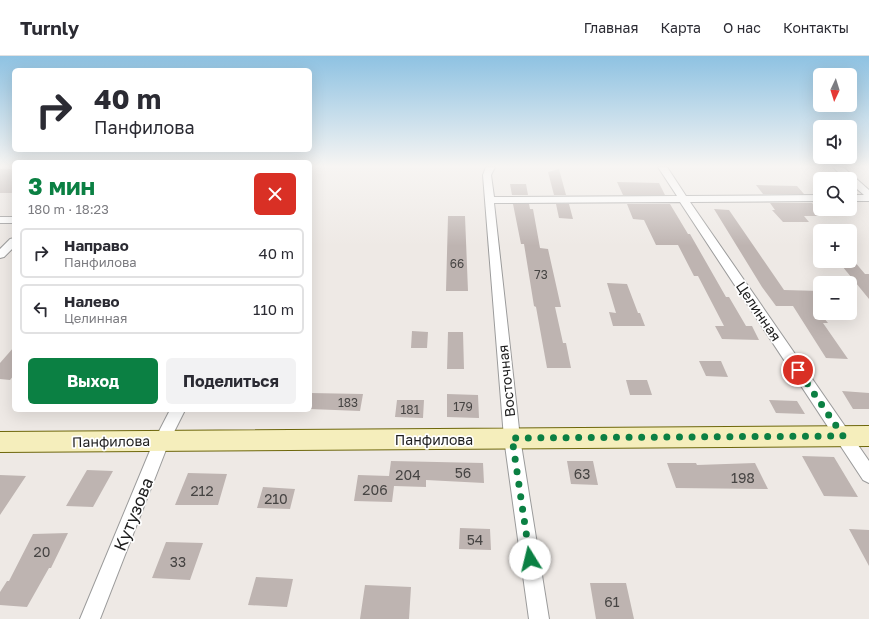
<!DOCTYPE html>
<html lang="ru">
<meta charset="utf-8">
<style>
:root{--surface:#fff;--page:#f2f2f3;--text:#2b2b33;--muted:#7c7c81;--line:#e1e1e2;--accent:#0b8043}
body{margin:0;font-family:"Golos Text",sans-serif;background:var(--page);color:var(--text);height:100vh;display:flex;flex-direction:column;font-size:15px;white-space:nowrap}
*{box-sizing:border-box;margin:0}
p{font-size:13px;color:var(--muted)}
.icon{flex:none;width:22px;height:22px;fill:none;stroke:currentColor;stroke-width:2;stroke-linecap:round;stroke-linejoin:round}
.map{position:relative;flex:1;overflow:hidden}
.details{position:absolute;left:12px;top:104px;width:300px;height:252px;display:flex;flex-direction:column;background:var(--surface);border-radius:6px;box-shadow:0 4px 16px #0002}
.details>*{flex:none}
.guide{position:absolute;left:12px;top:12px;width:300px;height:84px;border-radius:6px;box-shadow:0 4px 16px #0002;background:#fff;color:var(--text);overflow:hidden}
.needle{width:26px;rotate:184deg}
.controls{position:absolute;left:813px;top:12px;display:grid;gap:8px}
.controls a{display:grid;place-items:center;width:44px;height:44px;border-radius:6px;background:var(--surface);box-shadow:0 4px 16px #0002;font-size:20px}
.pin{position:absolute;display:grid;place-items:center;width:34px;height:34px;color:#fff;margin:-17px;border:2px solid #fff;border-radius:50%;box-shadow:0 1px 4px #0007}
.me{position:absolute;width:44px;margin:-22px;rotate:351deg;stroke-linejoin:round;filter:drop-shadow(0 0 3px #0008)}
.turn{display:flex;align-items:center;gap:14px;height:84px;padding:0 16px;font-size:18px}
.turn .icon{width:52px;height:52px;stroke-width:2.5}
.turn b{display:block;font-size:28px;line-height:34px}
.round{display:grid;place-items:center;flex:none;width:42px;height:42px;border-radius:6px;background:var(--page)}
.summary{display:flex;align-items:center;justify-content:space-between;height:68px;padding:0 16px}
h1{font-size:24px;font-weight:700;line-height:30px;color:var(--accent)}
.cta{display:flex;gap:8px;margin-top:auto;padding:8px 16px}
.cta a{flex:1;height:46px;border-radius:6px;background:var(--accent);color:#fff;font-size:16px;font-weight:700;line-height:46px;text-align:center}
.cta a+a{background:var(--page);color:var(--text)}
ul{padding:0;list-style:none}
li{display:flex;align-items:center;gap:12px;height:50px;margin:0 8px 6px;padding:0 8px;border:2px solid var(--line);border-radius:6px}
li div{flex:1}
li b{display:block;font-size:15px}
li em{font-style:normal}
header{display:flex;align-items:center;gap:24px;box-sizing:border-box;height:56px;padding:0 20px;background:var(--surface);border-bottom:1px solid var(--line)}
header strong{font-size:19px}
nav{display:flex;gap:22px;margin-inline-start:auto;font-size:14px}
.map>svg:first-child{display:block}
.building{fill:#beb4b1}
.lines{fill:none;stroke-linecap:round;stroke-linejoin:round}
.street-casing{stroke:#9b9b9b;stroke-width:2}
.secondary-casing{stroke:#6e670c;stroke-width:2}
.street{fill:#fff;fill-rule:evenodd}
.secondary{fill:#f5eebc;fill-rule:evenodd}
.route{stroke:#0b8043;stroke-width:7;stroke-dasharray:0 12.6}
.labels{text-anchor:middle;dominant-baseline:central;stroke-width:3.5;stroke-linejoin:round;paint-order:stroke}
.number-label{font-size:12px;fill:#464443}
.street-label{font-size:14px;fill:#1e1e1e;stroke:#fff}
.near-number-label{font-size:14px;fill:#464443}
.near-street-label{font-size:17px;fill:#1e1e1e;stroke:#fff}
</style>
<header>
<strong>Turnly</strong>
<nav><a>Главная</a><a>Карта</a><a>О нас</a><a>Контакты</a></nav>
</header>
<div class="map">
<svg width="869" height="563" viewBox="0 0 869 563">
<rect width="100%" height="100%" fill="#eee9e5"/>
<path class="building" d="M0 113H14V137H0Z
M559 113 566 139H554L548 116Z
M617 126 659 127 665 139H623Z
M510 128H526L528 139H512Z
M756 129 797 130 804 138H763Z
M770 147H812L825 160H804L809 166H783L772 154H775Z
M513 148H529L530 153H533L540 192 548 193 561 251H555L563 287H566L571 312H547L536 251 534 250 524 188H521Z
M556 148H569L573 163 559 162Z
M627 148H670L688 178H690L726 241H729L746 270H752L759 284 722 283 715 270H724L698 220H694L678 189H656L644 164 633 163Z
M714 153 729 154 784 234 820 235V257L828 267H823L848 303 826 302 793 250H776L762 231Z
M448 160H465L468 235H446Z
M838 205H854L865 218H869V243Z
M607 227 627 228 638 257H640L645 270H613L609 256 616 257Z
M412 275 428 276 427 292H411Z
M448 276H463L464 313H447Z
M14 291V319L10 324 0 323V307Z
M699 305H721L728 321 706 320Z
M626 324H647L652 339H630Z
M842 335 869 337V353H853Z
M310 337 363 338 360 355 310 353Z
M447 338 478 339 479 362 447 361Z
M397 344H424L423 362 395 361Z
M769 344 797 345 805 358 776 357Z
M802 400 834 401 858 441 824 440Z
M391 405 483 407 484 427 426 424V431L394 430 392 446 354 445 358 419 389 420Z
M567 405H593L598 429 571 428Z
M667 407H696L697 409 755 407 768 433 676 432Z
M87 414 113 415 93 451 66 450Z
M188 417 227 418 218 449H175Z
M0 419 26 420 0 459Z
M263 431 295 433 290 453 257 452Z
M460 472 490 473 491 494 459 493Z
M849 473 869 474V510Z
M68 477 51 512H49L27 551 0 549V536L7 525H9L33 478Z
M166 486 203 487 190 524 152 522Z
M256 521 293 523 287 551 248 549Z
M590 527H626L634 563H596Z
M365 529 411 531 409 563H360Z"/>
<g class="lines">
<defs>
<path id="street" d="M486 111H495L491 119 494 141 677 140 658 111H667L686 140 820 139V145L690 146 869 405V427L863 424 680 146 494 147 520 382 549 563H529L504 382 483 119Z
M833 111H843L869 134V145H850V139H864L850 127V123H845Z
M0 161H14V167H0Z
M14 182V191L4 201 0 202V193L10 183Z
M170 354H185L169 386 100 563H80L154 385Z"/>
<path id="secondary" d="M869 370V390L0 396V376Z"/>
</defs>
<use href="#street" class="street-casing"/>
<use href="#secondary" class="secondary-casing"/>
<use href="#street" class="street"/>
<use href="#secondary" class="secondary"/>
</g>
<linearGradient id="sky" x2="0" y2="1"><stop stop-color="#8ec2e2"/><stop offset="0.58" stop-color="#f7f5f3"/><stop offset="1" stop-color="#f7f5f3" stop-opacity="0"/></linearGradient>
<rect width="869" height="190" fill="url(#sky)"/>
<g class="lines">
<path class="route" d="M530 503 512 382 843 380 798 314"/>
</g>
<g class="labels">
<g class="number-label">
<text x="457" y="207">66</text>
<text x="541" y="218">73</text>
<text x="348" y="346">183</text>
<text x="463" y="350">179</text>
<text x="410" y="353">181</text>
</g>
<g class="street-label">
<text transform="translate(759 255) rotate(56)">Целинная</text>
<text transform="translate(506 325) rotate(-96)">Восточная</text>
<text x="434" y="383">Панфилова</text>
<text transform="translate(111 385) rotate(-1)">Панфилова</text>
</g>
<g class="near-number-label">
<text x="463" y="416">56</text>
<text x="582" y="417">63</text>
<text x="408" y="418">204</text>
<text x="743" y="421">198</text>
<text x="375" y="433">206</text>
<text x="202" y="434">212</text>
<text x="276" y="442">210</text>
<text x="475" y="483">54</text>
<text x="42" y="495">20</text>
<text x="178" y="505">33</text>
<text x="612" y="545">61</text>
</g>
<g class="near-street-label">
<text transform="translate(133 458) rotate(-68)">Кутузова</text>
</g>
</g>
</svg>
<div class="controls">
<a><svg class="needle" viewBox="-14 -14 28 28"><path d="M0-13l5 13h-10z" fill="#e53935"/><path d="M0 13l5-13h-10z" fill="#7c7c81"/></svg></a>
<a><svg class="icon" aria-label="sound" viewBox="0 0 24 24"><path d="M4 9h4l5-4v14l-5-4H4zM17 9q2 3 0 6"/></svg></a>
<a><svg class="icon" aria-label="search" viewBox="0 0 24 24"><circle cx="10" cy="10" r="6"/><path d="M15 15l6 6"/></svg></a>
<a>+</a>
<a>−</a>
</div>
<div class="pin" style="left:798px;top:314px;background:#d93025"><svg class="icon" aria-label="arrive" viewBox="0 0 24 24"><path d="M6 21V4h12l-3 4 3 4H6"/></svg></div>
<svg class="me" style="left:530px;top:503px" viewBox="-20 -20 40 40"><circle r="19" fill="#fff"/><path d="M0-13L10 11 0 6-10 11z" fill="#0b8043"/></svg>
<div class="guide">
<div class="turn"><svg class="icon" aria-label="right" viewBox="0 0 24 24"><path d="M7 20v-9h11M14 6l5 5-5 5"/></svg><div><b>40 m</b>Панфилова</div></div>
</div>
<section class="details">
<div class="summary"><div><h1>3 мин</h1><p>180 m · 18:23</p></div><a class="round" style="background:#d93025;color:#fff"><svg class="icon" aria-label="close" viewBox="0 0 24 24"><path d="M6 6l12 12M18 6L6 18"/></svg></a></div>
<ul>
<li><svg class="icon" aria-label="right" viewBox="0 0 24 24"><path d="M7 20v-9h11M14 6l5 5-5 5"/></svg><div><b>Направо</b><p>Панфилова</p></div><em>40 m</em></li>
<li><svg class="icon" aria-label="left" viewBox="0 0 24 24"><path d="M17 20v-9H6M10 6l-5 5 5 5"/></svg><div><b>Налево</b><p>Целинная</p></div><em>110 m</em></li>
</ul>
<div class="cta"><a>Выход</a><a>Поделиться</a></div>
</section>
</div>
